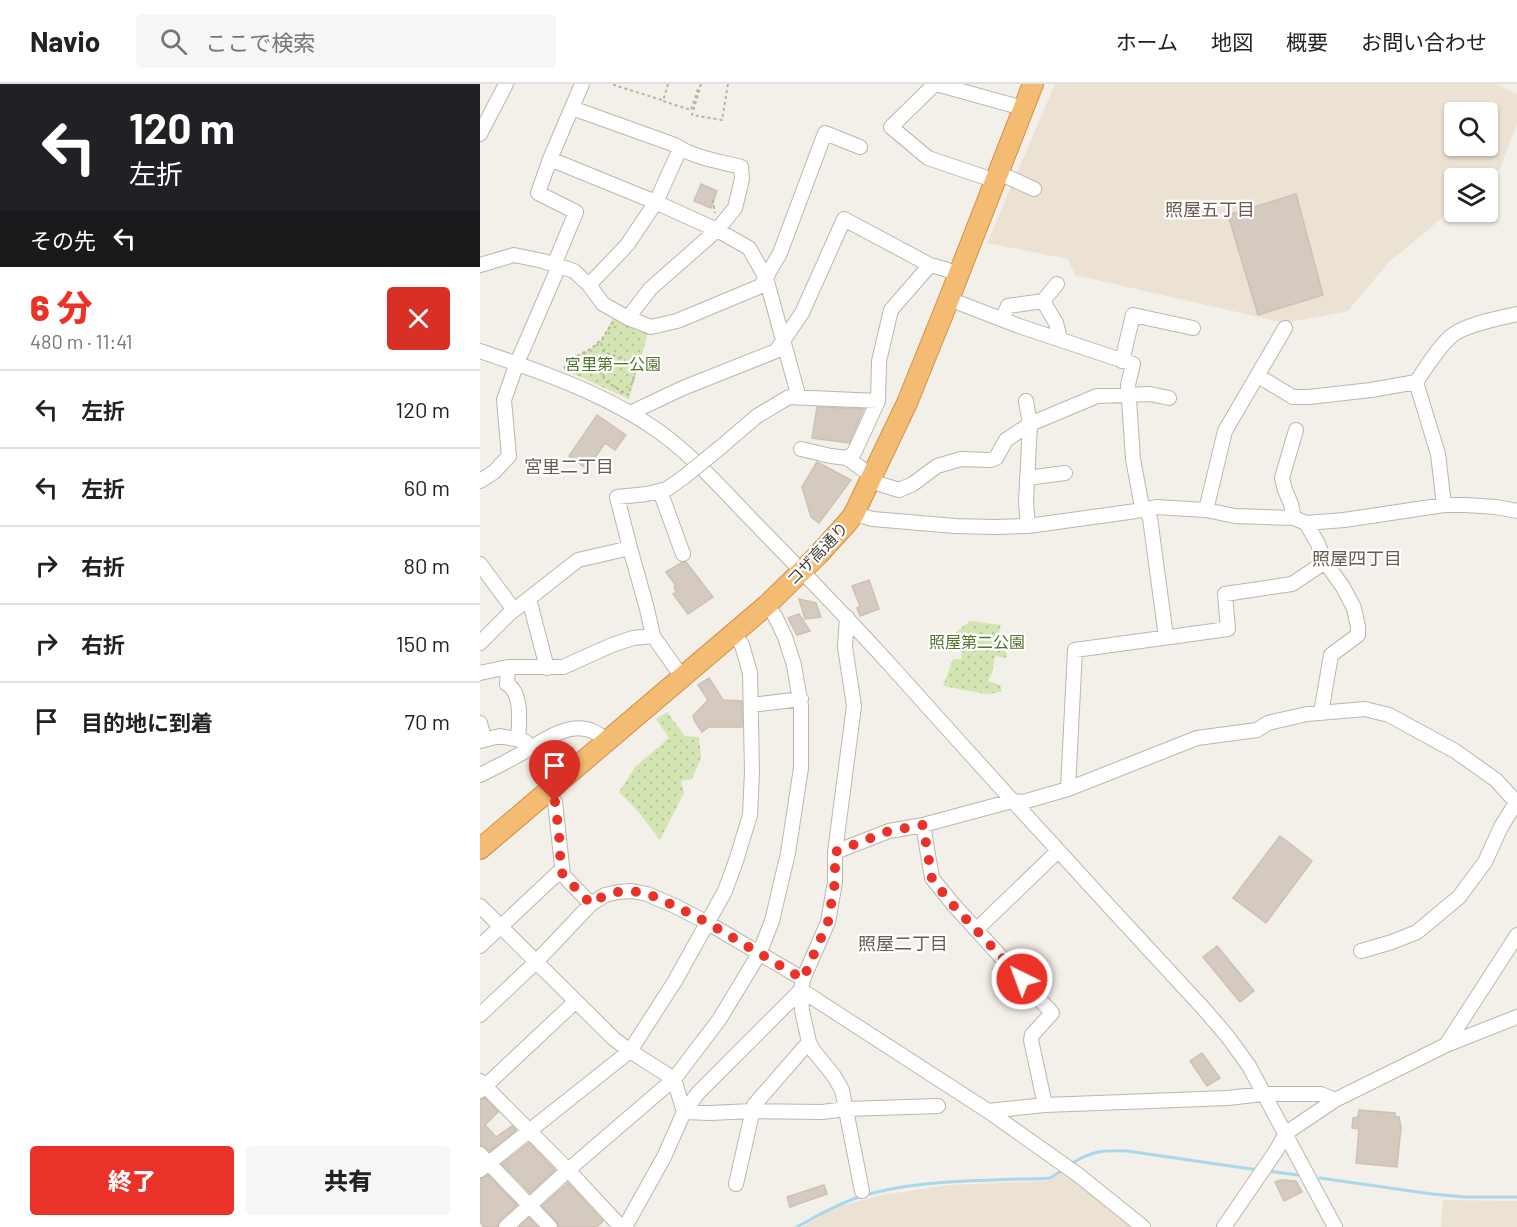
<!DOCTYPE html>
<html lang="ja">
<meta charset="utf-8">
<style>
:root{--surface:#fff;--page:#f6f6f6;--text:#222;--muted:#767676;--line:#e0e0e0;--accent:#eb3228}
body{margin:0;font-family:Barlow,"Noto Sans JP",sans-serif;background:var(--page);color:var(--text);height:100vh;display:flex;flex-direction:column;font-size:22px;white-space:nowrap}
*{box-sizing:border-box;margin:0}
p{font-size:20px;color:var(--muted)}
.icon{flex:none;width:33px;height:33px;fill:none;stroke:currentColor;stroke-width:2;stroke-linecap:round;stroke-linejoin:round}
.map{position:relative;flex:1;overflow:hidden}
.details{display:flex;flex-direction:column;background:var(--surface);width:480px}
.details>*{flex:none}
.top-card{background:#202124;color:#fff;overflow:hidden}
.buttons{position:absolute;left:964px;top:18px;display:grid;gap:12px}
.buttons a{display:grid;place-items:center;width:54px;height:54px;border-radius:6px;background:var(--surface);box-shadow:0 2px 4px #0004;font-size:30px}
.pin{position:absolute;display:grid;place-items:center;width:51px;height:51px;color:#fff;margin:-62px -26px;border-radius:50% 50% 50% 0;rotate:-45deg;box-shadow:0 0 6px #0007}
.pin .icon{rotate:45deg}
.me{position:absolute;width:66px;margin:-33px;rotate:318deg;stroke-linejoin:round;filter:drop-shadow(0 0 4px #0008)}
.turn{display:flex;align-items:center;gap:21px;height:126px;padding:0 30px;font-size:27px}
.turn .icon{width:78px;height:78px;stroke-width:2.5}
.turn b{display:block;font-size:42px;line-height:51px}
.then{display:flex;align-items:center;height:57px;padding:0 30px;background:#0003;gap:12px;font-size:22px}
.round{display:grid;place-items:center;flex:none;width:63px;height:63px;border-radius:6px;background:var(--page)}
.head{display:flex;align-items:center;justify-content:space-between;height:102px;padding:0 30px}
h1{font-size:36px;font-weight:800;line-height:45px;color:var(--accent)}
.action{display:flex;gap:12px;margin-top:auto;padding:12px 30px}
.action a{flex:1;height:69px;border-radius:6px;background:var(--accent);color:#fff;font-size:24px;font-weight:800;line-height:69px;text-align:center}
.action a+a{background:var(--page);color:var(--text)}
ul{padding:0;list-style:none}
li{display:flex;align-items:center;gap:18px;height:78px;padding:0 30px;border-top:2px solid var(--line)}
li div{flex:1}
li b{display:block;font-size:22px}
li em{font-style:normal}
header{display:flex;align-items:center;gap:36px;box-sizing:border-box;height:84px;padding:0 30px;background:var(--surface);border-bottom:2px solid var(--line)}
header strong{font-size:28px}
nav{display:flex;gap:33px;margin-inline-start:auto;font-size:21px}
.search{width:420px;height:54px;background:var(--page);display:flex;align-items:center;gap:15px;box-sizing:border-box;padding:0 21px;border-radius:6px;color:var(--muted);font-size:22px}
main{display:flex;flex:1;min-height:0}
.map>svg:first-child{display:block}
.education{fill:#ebe2d4;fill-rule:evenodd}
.park{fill:url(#park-dots)}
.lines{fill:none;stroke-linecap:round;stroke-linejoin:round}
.stream{stroke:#a9d7ec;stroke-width:3}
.building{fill:#d4cabf;stroke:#cec1b3;stroke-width:1.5}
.minor-casing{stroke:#beb6ac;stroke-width:16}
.highway-casing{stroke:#d39043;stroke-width:22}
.path{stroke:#bfb09e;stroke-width:2;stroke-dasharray:3 3;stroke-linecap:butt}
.minor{stroke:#fff;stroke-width:14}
.highway{stroke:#f4bc73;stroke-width:20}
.minor-bridge-casing{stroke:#beb6ac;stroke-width:16;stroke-linecap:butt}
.minor-bridge{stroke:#fff;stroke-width:14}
.route{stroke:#eb3228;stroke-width:10;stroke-dasharray:0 18}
.labels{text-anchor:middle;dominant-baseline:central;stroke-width:4.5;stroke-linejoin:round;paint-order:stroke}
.park-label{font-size:16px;fill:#50752e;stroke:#fff}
.street-label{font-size:16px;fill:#463f38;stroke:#fff}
.neighbourhood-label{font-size:18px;fill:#685c50;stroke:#fff}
</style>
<header>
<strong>Navio</strong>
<div class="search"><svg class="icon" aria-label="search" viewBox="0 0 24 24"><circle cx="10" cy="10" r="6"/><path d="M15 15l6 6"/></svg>ここで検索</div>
<nav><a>ホーム</a><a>地図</a><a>概要</a><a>お問い合わせ</a></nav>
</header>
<main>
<section class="details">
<div class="top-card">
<div class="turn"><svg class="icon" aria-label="left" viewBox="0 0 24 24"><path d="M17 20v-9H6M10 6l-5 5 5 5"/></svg><div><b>120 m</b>左折</div></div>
<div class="then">その先<svg class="icon" aria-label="left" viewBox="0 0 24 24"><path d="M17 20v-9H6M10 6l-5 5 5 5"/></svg></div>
</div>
<div class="head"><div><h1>6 分</h1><p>480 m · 11:41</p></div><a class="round" style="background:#d93025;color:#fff"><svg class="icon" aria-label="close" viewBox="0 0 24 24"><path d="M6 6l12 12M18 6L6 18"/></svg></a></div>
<ul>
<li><svg class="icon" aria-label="left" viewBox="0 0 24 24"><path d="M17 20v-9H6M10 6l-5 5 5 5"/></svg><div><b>左折</b></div><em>120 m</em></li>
<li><svg class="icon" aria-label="left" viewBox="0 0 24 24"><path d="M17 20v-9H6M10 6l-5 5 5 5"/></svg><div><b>左折</b></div><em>60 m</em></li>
<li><svg class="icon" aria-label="right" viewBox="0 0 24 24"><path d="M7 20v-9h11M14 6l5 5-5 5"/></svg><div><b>右折</b></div><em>80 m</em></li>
<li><svg class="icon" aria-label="right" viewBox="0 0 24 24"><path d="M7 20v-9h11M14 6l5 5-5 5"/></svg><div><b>右折</b></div><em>150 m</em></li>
<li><svg class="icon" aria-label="arrive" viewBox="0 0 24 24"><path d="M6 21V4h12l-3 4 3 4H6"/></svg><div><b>目的地に到着</b></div><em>70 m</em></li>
</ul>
<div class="action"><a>終了</a><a>共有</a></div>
</section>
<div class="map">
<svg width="1037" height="1143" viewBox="0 0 1037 1143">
<defs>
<pattern id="park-dots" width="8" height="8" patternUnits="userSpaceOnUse" patternTransform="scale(1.5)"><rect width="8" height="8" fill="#d4e5b4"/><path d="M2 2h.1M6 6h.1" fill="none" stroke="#b7c69c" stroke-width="1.8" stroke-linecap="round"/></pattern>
</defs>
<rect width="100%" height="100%" fill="#f3efe9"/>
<path class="education" d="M575 0H1016L1037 10V39L1020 85 1008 95 975 94V123L908 179 868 227 805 239 595 191 588 175 507 159ZM975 28H1008V62H975Z
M586 1087 658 1143H323L357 1123 402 1111 469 1101 568 1097Z
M963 1116 1037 1117V1143H961Z"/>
<path class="park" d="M135 230 169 246 149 315 83 285 93 274 112 264 122 255Z
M490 537 521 541 516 557 528 561 526 574 515 572 512 589 508 597 520 601 522 608 506 610 463 602 473 575H481C484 564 476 560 468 555Z
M187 628 205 652 219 653 221 674 212 695 201 697 204 709 180 756 157 726 139 708 155 683 189 654 176 635Z"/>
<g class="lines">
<path class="stream" d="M591 1080C611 1067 623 1066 647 1067L778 1086
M787 1087 818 1091
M840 1094 952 1110 984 1113H1037
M317 1143C337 1132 357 1120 379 1113 428 1097 487 1097 538 1095 549 1095 560 1095 570 1094L583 1086"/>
</g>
<path class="building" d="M221 100 237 107 231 124 214 117Z
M816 110 843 211 778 231 748 131Z
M337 323 384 325 369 359 332 354Z
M117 331 146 351 135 366 125 359 107 385 89 372Z
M337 378 371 396 339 439 331 433 322 403Z
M206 478 233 513 208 530 193 510 196 508 194 503 196 502 186 488 201 479Z
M389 496 399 525 380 532 377 524 380 522 372 502Z
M319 515 336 519 341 533 325 535Z
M319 530 330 547 317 551 308 534Z
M229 594 243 616 262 617V643H229L222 648 215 638 213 632 228 616 218 601Z
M800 752 832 777 786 839 753 814Z
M737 862 774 907 760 918 723 873Z
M722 969 740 994 727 1002 710 977Z
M5 1014 18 1028 5 1041 16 1053 32 1042 36 1046 10 1067 3 1062 0 1061V1016Z
M879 1026 915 1029V1033H919L921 1043 917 1083 876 1079 879 1045 872 1044 873 1034 878 1033Z
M49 1059 75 1086 50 1109 22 1080Z
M8 1091 37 1121 20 1136 17 1143H4L0 1138V1095Z
M801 1096 816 1097 822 1108 804 1117 795 1098Z
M88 1099 123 1137 117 1143H79L76 1137 62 1122Z
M344 1101 347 1110 310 1123 307 1113Z
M49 1134 58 1143H39Z"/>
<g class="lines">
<defs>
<path id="minor" d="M102 0 70 75 173 117 237 146 269 164 286 194 319 314
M455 0 411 43 448 74 516 97
M456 0 543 24
M92 24 195 61C214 74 239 77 261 83L262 95 255 124 237 146 170 205 148 234
M0 50 26 0
M70 75 58 109 96 128 74 181
M519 89 554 105
M0 181 34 171 63 177 94 187 109 201 123 220 148 234 171 243 197 237 281 202 300 169 345 49 380 63
M109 201 147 161 176 118 200 65
M469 215 539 242 653 280 648 301 653 375 661 418 670 434 686 553
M563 217 577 200
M522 235 528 222 563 217 576 239 580 255
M0 267C62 288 127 310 181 349 214 373 242 405 271 435 319 484 366 532 412 583 515 698 619 812 724 925L748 953 769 982 855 1143
M642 277 653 231 713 244
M778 292 813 313H829L891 306 936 298C946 284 960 260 974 250 988 240 1020 234 1037 230
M936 298 958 370 964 421
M398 317 399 277 411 226 450 181
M546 317 550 340 546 418 548 442
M150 329 203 304 296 267 322 229 364 135 450 181 465 185 478 190
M242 362 277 332 309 313 398 317 374 369 367 374
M321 365 351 372 367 374 392 392
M547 394 585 389
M0 397 14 388 29 372 24 316 37 279 79 182
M390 397 419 406 433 400 457 382 481 375 510 376 516 374 526 356 550 340 617 312 670 310 689 314
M180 407 203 470
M726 426 745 347 805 244
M374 430 393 435 475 442 515 443 548 442 656 427 676 423 726 426 755 432 814 434 826 439 864 436 964 421H985L1016 423 1037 427
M814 434 811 420 805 406 802 394 816 346
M826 439 838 460 845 478 863 503 874 524 878 543V551L851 571 841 629
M150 464 167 525 173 552 202 593
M0 480 34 526
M49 515 67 584
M367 533 365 563 374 622 355 768V798L348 838 323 895 321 906 322 927 329 958 333 966 354 992 362 1006 382 1107
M0 559 28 531 98 476 150 464 137 413 167 410 187 405 204 393
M28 583 27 600C43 609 39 641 38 656
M0 589 28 583H83L132 561 153 554 173 552
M271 621 321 615
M0 639 4 655
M0 657 20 652 45 657
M0 691C14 684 28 677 42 669 68 654 101 628 127 658
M588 705 595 566 748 545 745 510 812 500 845 478
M68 708 75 718 83 791 111 820
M443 741 452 794 472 819 572 929 552 951 551 956 565 1021
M355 768 409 747 443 741 532 717 543 718 588 705 717 654 777 646 788 639 827 630 885 625 909 631 975 667 1016 696 1036 718
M0 822 134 955 150 967 194 995 204 1028
M497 845 578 767
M0 862 81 786
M881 867 912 858 937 848 979 813 1005 778 1021 743 1037 717
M321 906 508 1027 597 1090 663 1143
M0 931 56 878 111 820 125 811 138 808 152 807 167 810 195 822 228 839 323 895
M966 961 1037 851
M0 997 88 1086 141 1143
M0 1007 96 917
M508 1027 565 1021 748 1014 783 1010H841L855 1016
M204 1028 230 1029 272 1027 342 1028 366 1025 458 1022
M0 1070 70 1143
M0 1086 150 967 195 897 245 807 256 777 270 731 272 687 270 589 262 561 253 549
M256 1100 274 1021 329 958
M26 1143 88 1086 194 995 239 936 279 870 292 837 308 769 321 684V622L314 581 305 553 295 532 287 521
M145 1143 184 1073 204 1028 218 1009 321 906
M744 1143 796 1067 806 1049 855 1016 966 961 1037 933"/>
<path id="highway" d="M0 765 287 521 338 471 367 439 374 430 383 411 427 319 469 215 553 0"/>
</defs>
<use href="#minor" class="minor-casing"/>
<use href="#highway" class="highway-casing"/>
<path class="path" d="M134 0V1L182 16V14
M188 0 183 17 211 26 219 2
M221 0 212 31 242 36 248 0
M234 124 233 117 235 129
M104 269 114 279 127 298 148 311 156 286 153 280 125 268 120 257
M84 284 93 274 112 264 122 255 133 238"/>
<use href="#minor" class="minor"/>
<use href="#highway" class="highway"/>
<defs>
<path id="minor-bridge" d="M204 393 242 362"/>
</defs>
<use href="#minor-bridge" class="minor-bridge-casing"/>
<use href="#minor-bridge" class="minor-bridge"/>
</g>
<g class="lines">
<path class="route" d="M75 718 79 750 81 786 83 791 111 820 125 811 138 808 152 807 168 810 195 822 228 839 323 895 348 838 355 798V768L409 747 443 741 452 795 471 819 542 895"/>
</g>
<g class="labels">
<g class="park-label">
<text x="133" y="279">宮里第一公園</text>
<text x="497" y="557">照屋第二公園</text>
</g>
<g class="street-label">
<text transform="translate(337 469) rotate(-46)">コザ高通り</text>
</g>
<g class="neighbourhood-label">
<text x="730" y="125">照屋五丁目</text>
<text x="89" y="382">宮里二丁目</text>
<text x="877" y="474">照屋四丁目</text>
<text x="423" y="859">照屋二丁目</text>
</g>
</g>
</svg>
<div class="buttons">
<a><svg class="icon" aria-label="search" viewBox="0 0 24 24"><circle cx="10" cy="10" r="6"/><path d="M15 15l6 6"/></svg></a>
<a><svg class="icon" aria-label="layers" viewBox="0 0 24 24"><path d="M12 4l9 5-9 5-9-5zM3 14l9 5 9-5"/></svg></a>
</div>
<div class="pin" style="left:75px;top:718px;background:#d93025"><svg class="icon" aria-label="arrive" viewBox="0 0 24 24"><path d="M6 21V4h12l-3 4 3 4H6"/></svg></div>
<svg class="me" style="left:542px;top:895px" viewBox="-20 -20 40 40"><circle r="17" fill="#eb3228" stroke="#fff" stroke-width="3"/><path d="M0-11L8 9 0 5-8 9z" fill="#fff"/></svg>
</div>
</main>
